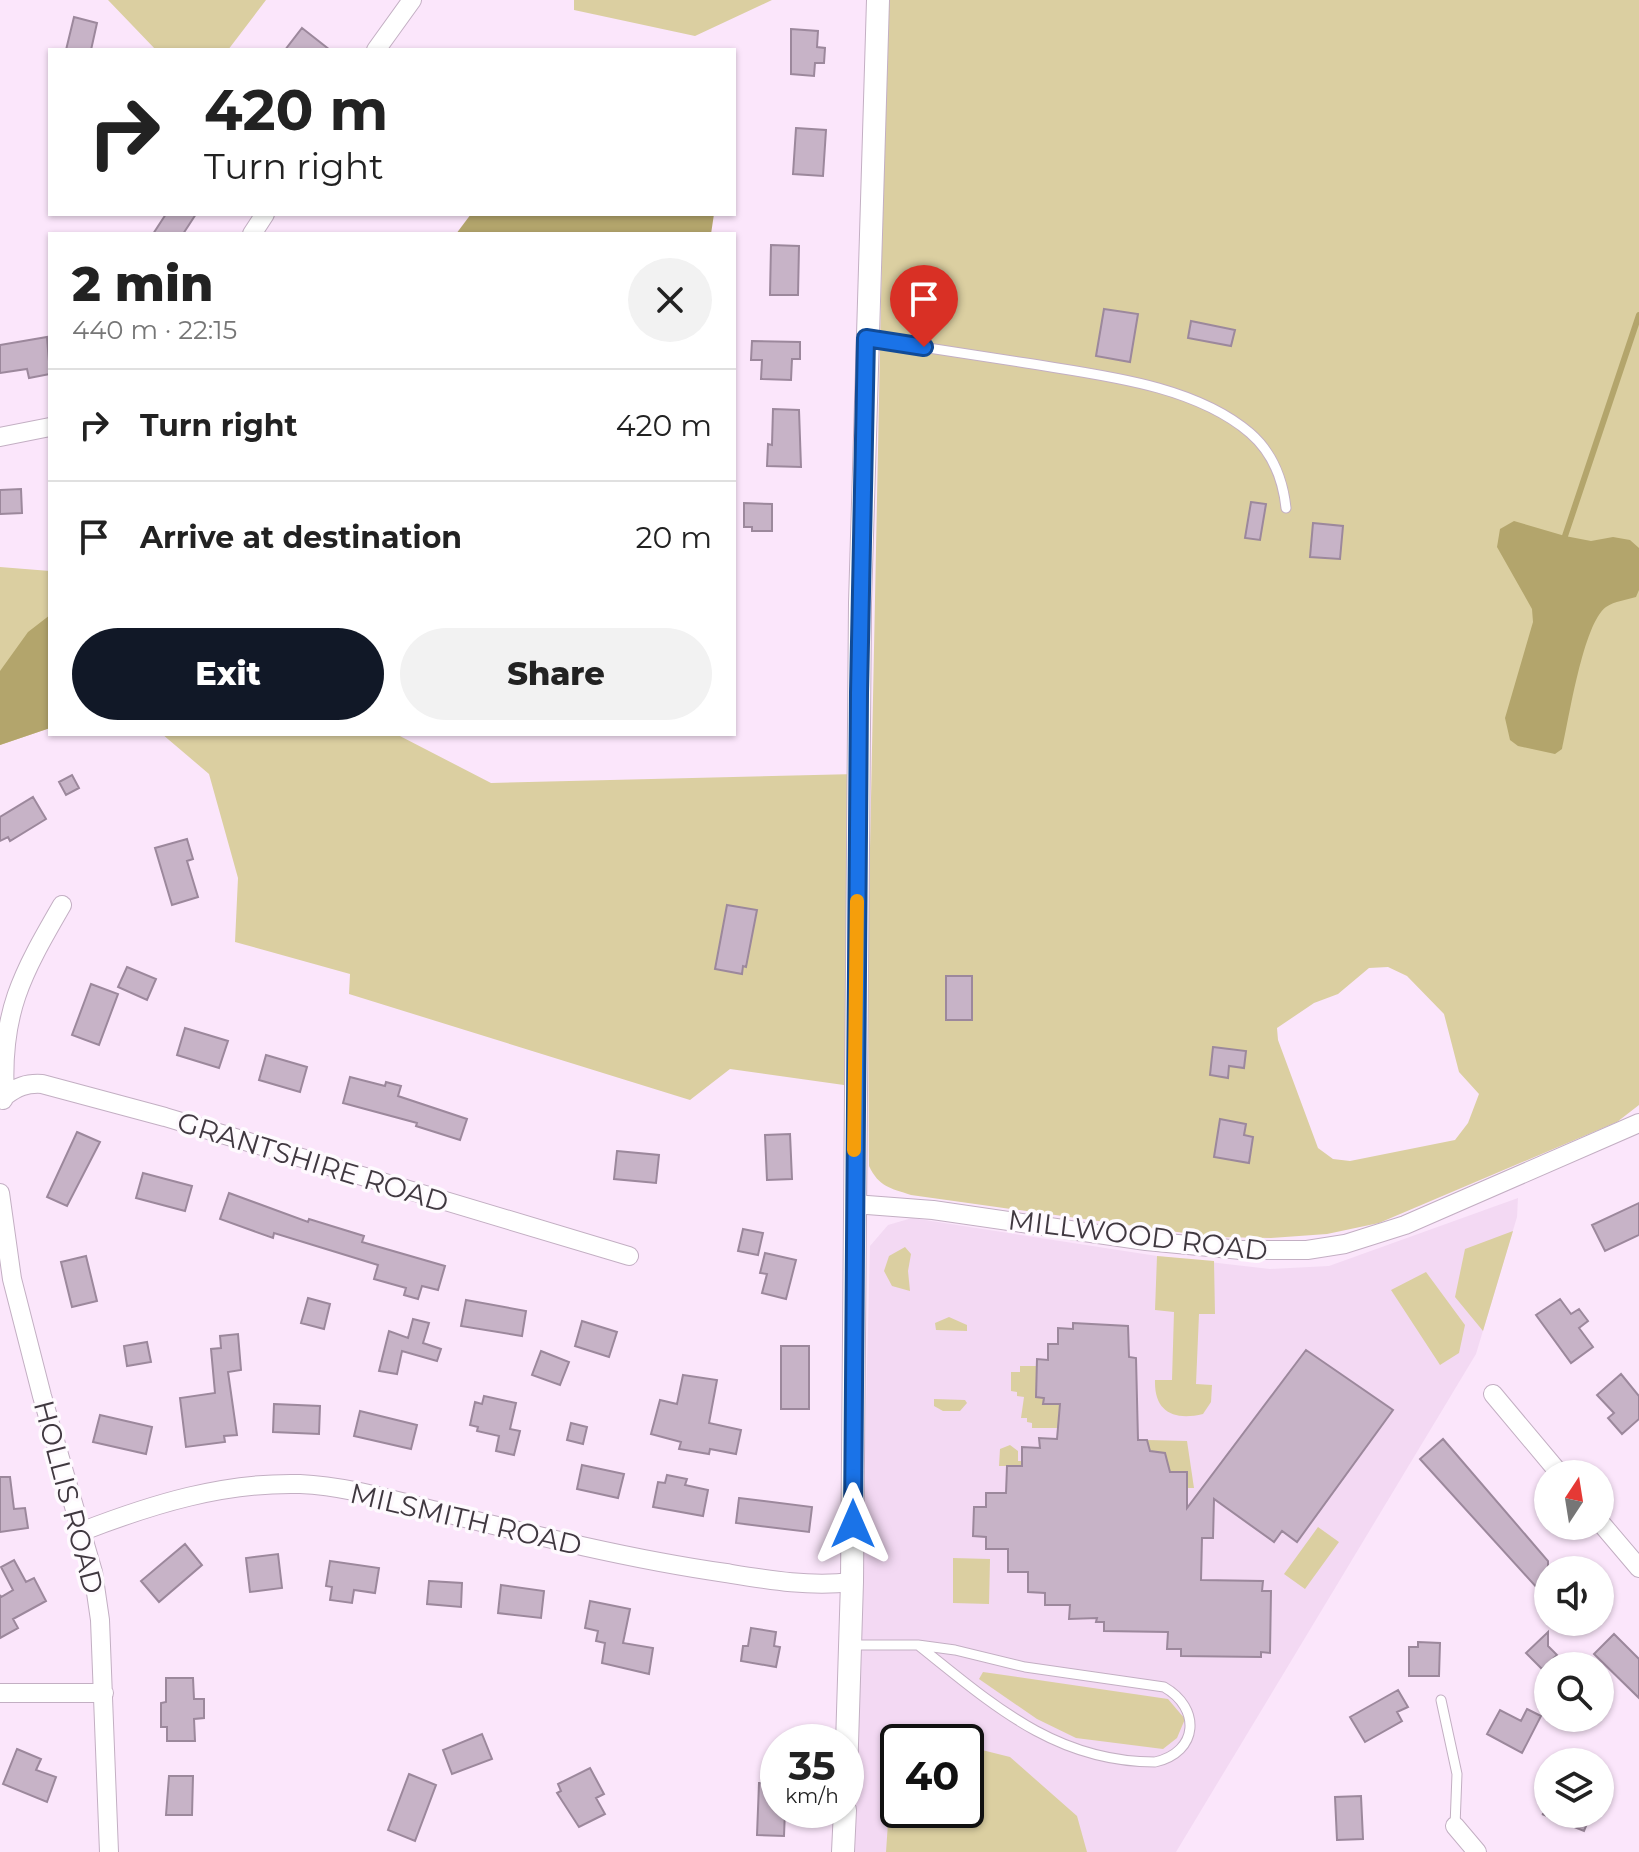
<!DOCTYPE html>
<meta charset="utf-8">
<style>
:root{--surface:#fff;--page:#f2f2f2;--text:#222;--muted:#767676;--line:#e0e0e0;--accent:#111827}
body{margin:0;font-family:Montserrat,sans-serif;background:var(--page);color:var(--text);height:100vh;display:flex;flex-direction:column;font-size:30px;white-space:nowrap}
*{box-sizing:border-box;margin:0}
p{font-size:26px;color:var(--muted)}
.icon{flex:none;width:44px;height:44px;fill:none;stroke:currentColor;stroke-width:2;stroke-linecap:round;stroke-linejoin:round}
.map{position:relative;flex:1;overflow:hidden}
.sheet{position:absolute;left:48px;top:232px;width:688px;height:504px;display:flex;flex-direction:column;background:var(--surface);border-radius:0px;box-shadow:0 2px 6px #0004}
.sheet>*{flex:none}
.banner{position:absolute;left:48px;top:48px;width:688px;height:168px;border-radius:0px;box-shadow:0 2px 6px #0004;background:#fff;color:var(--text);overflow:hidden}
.needle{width:52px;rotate:12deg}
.controls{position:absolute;left:1534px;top:1460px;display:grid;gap:16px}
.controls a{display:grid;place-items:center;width:80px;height:80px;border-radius:50%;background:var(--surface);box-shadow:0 2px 6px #0004;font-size:40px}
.speed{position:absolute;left:760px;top:1724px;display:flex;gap:16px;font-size:40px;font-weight:700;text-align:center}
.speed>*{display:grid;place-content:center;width:104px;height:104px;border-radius:50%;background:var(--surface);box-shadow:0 2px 6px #0004;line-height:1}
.speed small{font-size:20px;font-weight:400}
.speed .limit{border:4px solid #111;border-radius:12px;background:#fff;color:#111}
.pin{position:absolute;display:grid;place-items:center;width:68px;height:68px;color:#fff;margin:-82px -34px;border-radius:50% 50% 50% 0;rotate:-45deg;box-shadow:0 0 8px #0007}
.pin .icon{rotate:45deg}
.me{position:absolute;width:88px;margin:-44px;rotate:0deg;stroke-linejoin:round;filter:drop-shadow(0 0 6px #0008)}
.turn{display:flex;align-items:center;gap:28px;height:168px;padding:0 24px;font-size:36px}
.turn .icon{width:104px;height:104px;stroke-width:2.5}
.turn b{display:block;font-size:56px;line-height:68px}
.round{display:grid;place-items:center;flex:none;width:84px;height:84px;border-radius:42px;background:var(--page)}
.overview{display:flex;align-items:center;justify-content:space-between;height:136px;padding:0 24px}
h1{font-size:48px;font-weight:800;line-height:60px}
.cta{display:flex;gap:16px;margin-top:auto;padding:16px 24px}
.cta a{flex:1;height:92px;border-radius:48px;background:var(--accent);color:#fff;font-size:32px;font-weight:800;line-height:92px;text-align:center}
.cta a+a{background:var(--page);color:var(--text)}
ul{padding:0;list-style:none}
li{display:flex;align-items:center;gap:24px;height:112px;padding:0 24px;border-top:2px solid var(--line)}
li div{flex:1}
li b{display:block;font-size:30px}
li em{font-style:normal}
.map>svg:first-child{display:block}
.built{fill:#f3d9f3;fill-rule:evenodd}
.green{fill:#dbcfa1;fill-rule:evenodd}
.water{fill:#b3a56c}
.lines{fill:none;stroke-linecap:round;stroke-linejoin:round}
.stream{stroke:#b3a56c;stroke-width:6}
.building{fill:#c7b3c7;stroke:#9c889c;stroke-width:2}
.service-casing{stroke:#c3afc3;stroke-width:11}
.minor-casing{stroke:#c3afc3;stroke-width:20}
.tertiary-casing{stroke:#c3afc3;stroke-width:24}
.service{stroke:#fff;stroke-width:9}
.minor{stroke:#fff;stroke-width:18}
.tertiary{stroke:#fff;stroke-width:22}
.route-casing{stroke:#114b97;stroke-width:20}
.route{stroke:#1a73e8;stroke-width:14}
.slow{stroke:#f59e0b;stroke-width:14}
.labels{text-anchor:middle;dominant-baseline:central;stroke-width:7;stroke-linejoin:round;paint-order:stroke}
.street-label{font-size:28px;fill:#403840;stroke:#fefafe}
</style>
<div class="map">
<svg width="1639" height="1852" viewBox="0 0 1639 1852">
<rect width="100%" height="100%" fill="#fbe6fb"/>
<path class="built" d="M1518 1198 1517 1217 1476 1354 1176 1852H855L870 1246 888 1225 912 1218 1157 1256 1270 1269 1329 1266ZM898 1742H966V1810H898Z"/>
<path class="green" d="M108 0H266L228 50H156Z
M574 0H772L695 36 574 10Z
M887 0H1639V1105L1617 1122 1379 1223 1327 1234 1271 1238 1213 1237 911 1195C890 1188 879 1187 869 1166L868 948ZM1388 967 1407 976 1444 1014 1459 1072 1479 1094 1468 1123 1455 1140 1350 1161 1333 1159 1318 1148 1278 1040 1277 1028 1314 1003 1338 994 1369 968Z
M0 567 50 571V728L0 745Z
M162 734H396L491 783 856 774 851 1086 730 1069 690 1100 349 994 350 974 235 942 238 878 209 774Z
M1513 1231 1483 1331 1455 1297 1465 1249Z
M905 1247 911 1254 908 1271 910 1291 892 1286 884 1271 889 1256Z
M1157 1256 1214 1261 1215 1314H1199L1196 1384 1212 1385 1211 1402 1203 1414C1174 1421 1154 1412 1155 1380H1172L1174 1312 1155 1310Z
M1426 1272 1465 1325 1459 1353 1440 1365 1391 1290Z
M949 1317 967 1325V1331L936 1330 935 1323Z
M1020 1366H1037L1044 1404H1060L1058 1428H1032V1423L1027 1422V1418H1021L1024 1397 1017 1396V1392L1011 1391V1372H1020Z
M934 1399 965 1400 967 1403 960 1411H943L934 1406Z
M1147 1440 1187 1441 1194 1488H1187L1186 1472H1170L1165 1453 1150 1451Z
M1010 1445 1018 1451V1461H1022V1466H999L1000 1449Z
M1318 1527 1339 1542 1305 1589 1284 1574Z
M953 1558 990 1559 989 1604 953 1603Z
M983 1672 1168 1699 1185 1719 1177 1738 1163 1749 1076 1738 1037 1719 979 1679Z
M966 1746 1010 1757 1077 1816 1087 1852H886L893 1750 898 1749V1810H966Z"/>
<path class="water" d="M471 214H714L711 234H456Z
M1514 521 1565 536 1591 541 1613 537 1630 540 1639 548V590L1636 597C1626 600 1615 601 1606 607 1583 624 1569 719 1562 749L1555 754 1518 746 1510 740 1505 718 1533 622 1532 609 1497 547 1500 529Z
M50 615V728L0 745V671L28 632Z"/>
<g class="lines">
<path class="stream" d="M1565 536 1639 315"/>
</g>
<path class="building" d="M74 17 97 23 91 50H66Z
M302 28 330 50H285Z
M791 29 818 31 817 47 825 48 824 63H815L814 76 791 74Z
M796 128 826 130 823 176 793 174Z
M166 214H196L183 234H153Z
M771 245 799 246 798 295H770Z
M1104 309 1138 314 1130 362 1096 356Z
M1191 321 1235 330 1231 346 1188 338Z
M47 337 50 374 29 378 27 369 0 373V345Z
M752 341 800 342V359H792L791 380 761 379 762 360H751Z
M773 409 799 410 801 467 767 466 768 444 772 445Z
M21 489 22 513 0 514V490Z
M1251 502 1266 504 1260 540 1245 538Z
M744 503 772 504V531H752V527H744Z
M1313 523 1343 526 1340 559 1310 557Z
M72 775 79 788 66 795 59 782Z
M33 797 46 819 10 841 8 837 0 841V817Z
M187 839 193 859 187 861 198 897 172 905 155 848Z
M727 905 757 910 746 967 743 966 742 974 715 969Z
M127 967 156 979 147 1000 118 987Z
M946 976H972V1020H946Z
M91 984 118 994 99 1045 72 1035Z
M185 1028 228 1041 219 1068 177 1055Z
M1213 1047 1246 1051 1244 1068 1229 1066 1228 1078 1210 1075Z
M266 1055 307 1067 300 1092 259 1080Z
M350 1077 385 1086 386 1082 401 1086 398 1096 467 1119 460 1140 416 1126 417 1123 343 1103Z
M1220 1119 1246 1124 1244 1135 1253 1137 1249 1163 1214 1157Z
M77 1132 100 1142 67 1206 47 1197Z
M790 1134 792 1179 767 1180 765 1135Z
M617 1151 659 1155 656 1183 614 1179Z
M143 1173 192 1186 185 1211 136 1198Z
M229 1193 308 1222 309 1219 364 1236 362 1242 445 1266 438 1290 422 1286 418 1299 404 1295 406 1288 374 1279 378 1265 274 1233 273 1238 220 1219Z
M1639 1203V1235L1605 1251 1592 1225Z
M743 1229 763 1233 758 1255 738 1251Z
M765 1253 796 1260 786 1299 762 1293 767 1274 760 1273Z
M86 1256 97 1301 72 1307 61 1262Z
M308 1298 330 1304 324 1329 301 1323Z
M1560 1299 1571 1314 1579 1309 1588 1321 1579 1328 1593 1347 1571 1363 1536 1315Z
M466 1300 526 1311 522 1336 461 1326Z
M413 1319 429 1323 423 1343 441 1349 437 1361 402 1351 397 1374 379 1371 389 1331 408 1338Z
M582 1321 617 1332 609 1357 575 1346Z
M1073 1323 1128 1326 1129 1357 1136 1358 1138 1440H1147L1150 1451 1165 1453 1170 1472H1187V1508L1306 1350 1393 1410 1297 1542 1282 1531 1274 1542 1214 1499 1213 1538H1202L1201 1580 1263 1581 1262 1591H1271L1270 1653 1261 1652V1657L1181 1656V1649H1167L1168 1632 1104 1631V1622H1096L1097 1618 1069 1619 1070 1605H1045V1593L1028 1592V1572H1008V1549H986V1537L973 1536 974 1507H986V1493H1006L1007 1466H1022V1447L1040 1448 1039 1438 1057 1439 1060 1404H1043L1044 1398 1036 1397 1037 1359 1048 1360V1344H1058V1328L1073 1329Z
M238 1334 241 1370 228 1372 237 1435 224 1436 225 1442 186 1447 180 1398 215 1393 211 1349 221 1348 220 1336Z
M147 1342 151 1362 127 1366 124 1346Z
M781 1346H809V1409H781Z
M541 1351 569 1362 560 1385 532 1375Z
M1621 1374 1639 1396V1419L1622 1434 1608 1418 1614 1413 1597 1395Z
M683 1375 717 1380 709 1423 741 1430 736 1454 710 1449 709 1454 679 1449 681 1442 651 1434 660 1400 677 1404Z
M484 1396 516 1403 510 1429 520 1431 514 1455 496 1451 499 1436 477 1431 478 1427 470 1425 475 1402 482 1404Z
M274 1404 320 1406 319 1434 273 1432Z
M360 1411 417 1425 411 1449 354 1436Z
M100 1415 152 1427 146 1454 93 1442Z
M571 1423 587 1427 583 1444 567 1440Z
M1443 1439 1548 1561V1600L1420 1459Z
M582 1465 624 1474 618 1498 577 1489Z
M667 1475 687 1479 685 1485 708 1490 703 1516 653 1507 658 1482 665 1483Z
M0 1477H10L14 1509 25 1508 28 1528 0 1532Z
M739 1498 812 1507 809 1532 736 1523Z
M185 1544 202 1565 159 1602 141 1581Z
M278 1554 282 1588 250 1592 246 1558Z
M14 1560 26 1582 34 1578 46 1601 13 1619 18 1628 0 1638V1595L1 1597 13 1590 1 1567Z
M330 1561 379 1568 375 1593 354 1590 352 1603 330 1600 332 1587 326 1586Z
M429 1581 462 1583 461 1607 427 1604Z
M501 1585 544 1591 541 1618 498 1613Z
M590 1601 630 1609 623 1643 653 1648 649 1674 602 1663 605 1643 596 1641 598 1631 585 1628Z
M751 1628 776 1632 774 1646 780 1647 776 1667 741 1661 743 1646H748Z
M1548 1632V1646L1557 1655 1542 1669 1526 1653Z
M1614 1634 1639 1659V1698L1594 1654Z
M1418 1642 1440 1643 1439 1676H1409V1647H1418Z
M166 1678H193L194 1699H204V1718L194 1719 195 1741H167V1727H161V1703L166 1702Z
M1398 1690 1408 1707 1397 1712 1402 1721 1365 1742 1350 1717Z
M1527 1709 1541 1716 1522 1753 1487 1734 1500 1710 1521 1721Z
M482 1734 492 1759 452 1774 443 1750Z
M17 1749 41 1759 36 1770 56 1777 47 1802 3 1784Z
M590 1768 604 1794 596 1798 605 1814 579 1827 557 1793 561 1791 558 1784Z
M409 1774 436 1785 415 1841 388 1830Z
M169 1776H193L192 1815H166Z
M759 1783 778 1784V1810H785L784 1836 757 1835Z
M1361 1796 1363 1839 1337 1840 1335 1797Z
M1542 1814H1591L1584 1831Z"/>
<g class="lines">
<defs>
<path id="service" d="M870 339C922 347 974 355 1026 363 1098 375 1193 384 1250 433 1272 452 1283 480 1286 508
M851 1645H918L955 1650 1025 1667 1164 1687C1201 1708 1199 1752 1155 1762 1055 1762 992 1704 918 1645
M1441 1700 1457 1774 1455 1826"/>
<path id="minor" d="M376 50 412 0
M252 234 265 214
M0 437 50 427
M0 1090 5 1096C17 1087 26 1083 42 1084L165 1117 629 1256
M3 1100 5 1096C0 1013 22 974 62 905
M0 1193 12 1279 42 1396 93 1572 100 1620 109 1852
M854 1204 933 1210 1146 1241 1241 1250H1307L1345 1244 1405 1225 1639 1123
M1493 1394 1560 1474
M1600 1522 1639 1568
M83 1531C153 1504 224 1482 300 1484 346 1486 392 1500 437 1511 533 1535 628 1559 726 1573 769 1580 809 1587 852 1582
M0 1693H104
M1455 1826 1477 1852"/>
<path id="tertiary" d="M846 1776 852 1582 860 603 878 0
M843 1852 845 1810"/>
</defs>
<use href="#service" class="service-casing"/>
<use href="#minor" class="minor-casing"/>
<use href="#tertiary" class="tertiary-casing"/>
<use href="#service" class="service"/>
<use href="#minor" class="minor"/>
<use href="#tertiary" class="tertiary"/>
</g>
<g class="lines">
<defs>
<path id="route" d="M853 1524 859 693 866 338 924 347"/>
</defs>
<use href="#route" class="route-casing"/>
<use href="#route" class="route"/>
<path class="slow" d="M854 1150 857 901"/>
</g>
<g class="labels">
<g class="street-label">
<text transform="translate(313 1162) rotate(17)">GRANTSHIRE ROAD</text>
<text transform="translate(1138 1235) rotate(7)">MILLWOOD ROAD</text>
<text transform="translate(69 1497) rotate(75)">HOLLIS ROAD</text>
<text transform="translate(466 1519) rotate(13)">MILSMITH ROAD</text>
</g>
</g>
</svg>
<div class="controls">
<a><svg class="needle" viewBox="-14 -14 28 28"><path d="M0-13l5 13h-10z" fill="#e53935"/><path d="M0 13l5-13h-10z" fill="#767676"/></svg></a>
<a><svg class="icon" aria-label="sound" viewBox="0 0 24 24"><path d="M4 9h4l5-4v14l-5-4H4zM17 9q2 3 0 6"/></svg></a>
<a><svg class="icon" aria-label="search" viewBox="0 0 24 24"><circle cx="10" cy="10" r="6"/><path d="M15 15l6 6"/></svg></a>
<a><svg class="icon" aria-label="layers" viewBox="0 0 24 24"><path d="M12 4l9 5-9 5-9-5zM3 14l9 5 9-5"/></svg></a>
</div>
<div class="speed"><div>35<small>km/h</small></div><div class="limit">40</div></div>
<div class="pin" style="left:924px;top:347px;background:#d93025"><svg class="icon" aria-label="arrive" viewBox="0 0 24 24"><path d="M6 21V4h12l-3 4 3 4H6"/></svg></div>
<svg class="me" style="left:853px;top:1524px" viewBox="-20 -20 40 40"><path d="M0-17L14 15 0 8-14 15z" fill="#1a73e8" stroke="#fff" stroke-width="4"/></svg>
<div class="banner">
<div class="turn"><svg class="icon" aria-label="right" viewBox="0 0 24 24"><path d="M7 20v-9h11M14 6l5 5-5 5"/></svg><div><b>420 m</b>Turn right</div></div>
</div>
<section class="sheet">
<div class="overview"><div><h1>2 min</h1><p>440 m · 22:15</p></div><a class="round"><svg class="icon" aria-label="close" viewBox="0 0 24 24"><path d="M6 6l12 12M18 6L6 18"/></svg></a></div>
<ul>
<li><svg class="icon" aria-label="right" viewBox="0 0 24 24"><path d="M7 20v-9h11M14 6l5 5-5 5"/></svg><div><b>Turn right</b></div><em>420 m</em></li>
<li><svg class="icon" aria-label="arrive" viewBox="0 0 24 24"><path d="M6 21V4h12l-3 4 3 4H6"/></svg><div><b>Arrive at destination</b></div><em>20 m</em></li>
</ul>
<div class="cta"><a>Exit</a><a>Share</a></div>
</section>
</div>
